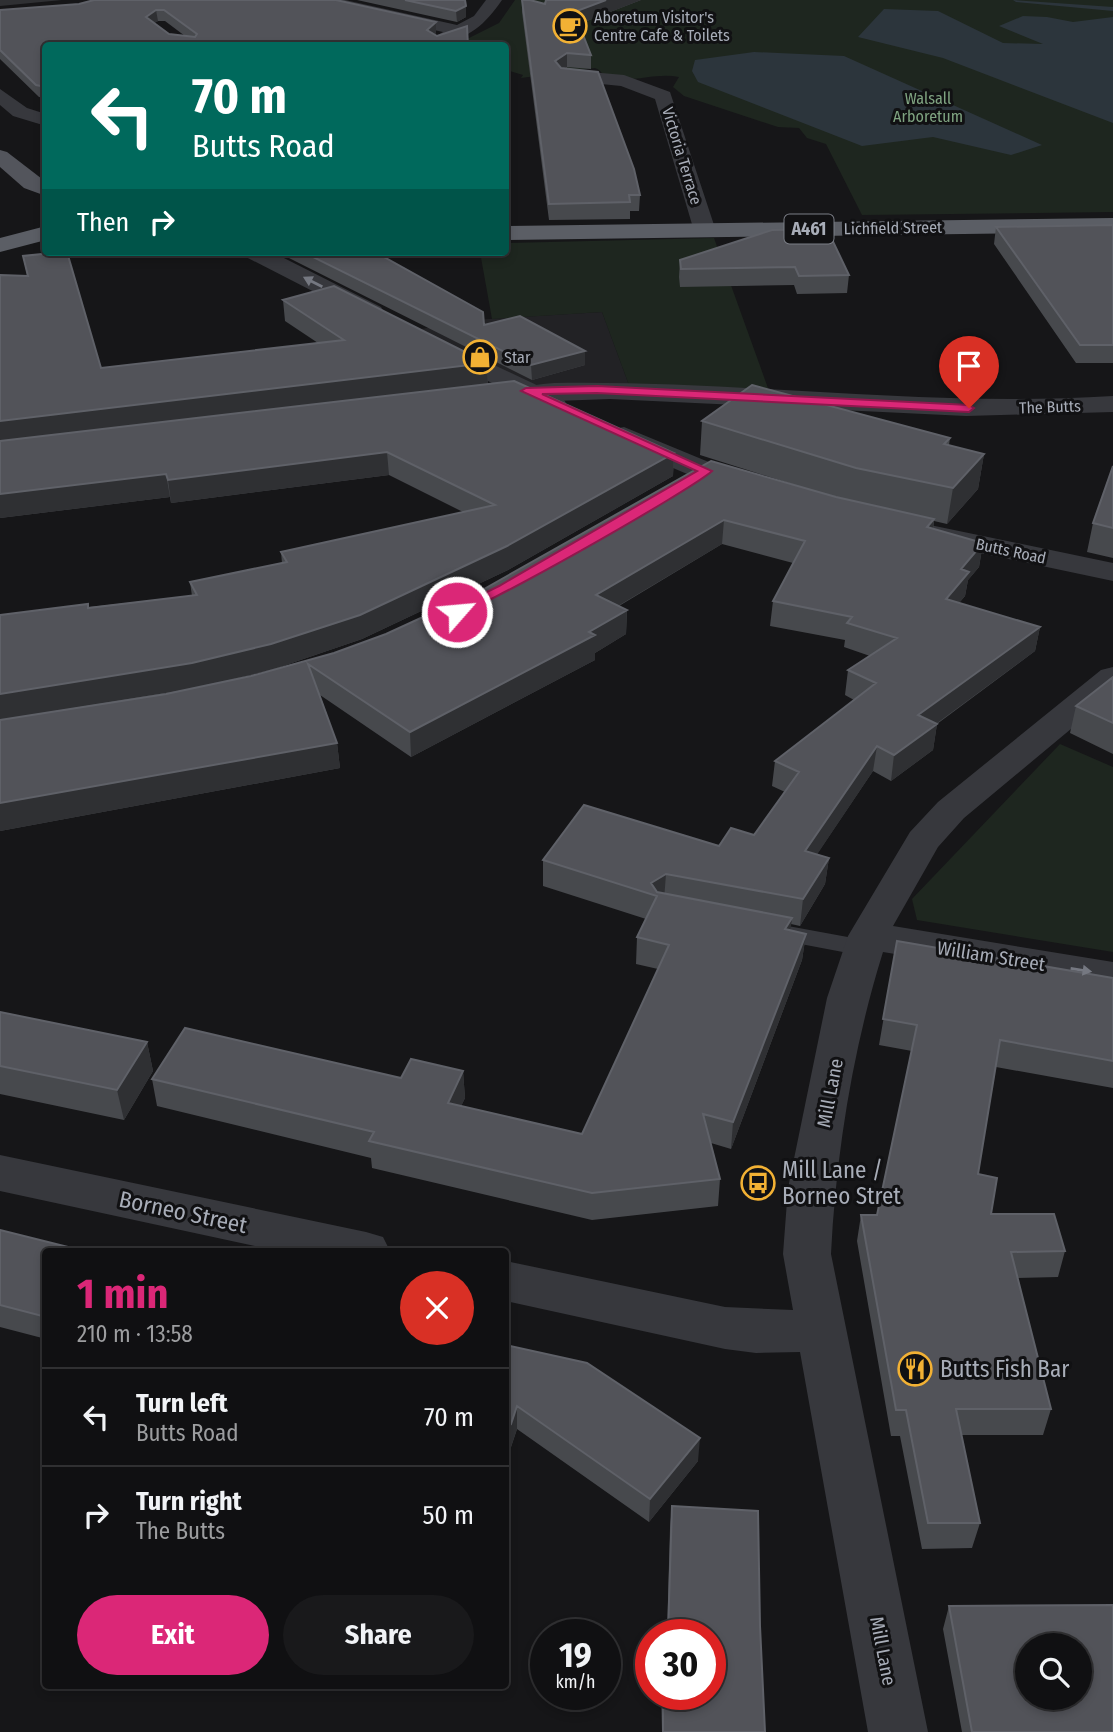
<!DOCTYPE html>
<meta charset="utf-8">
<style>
:root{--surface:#101012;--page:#19191b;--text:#f1f3f6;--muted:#9c9d9f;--line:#303032;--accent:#db2777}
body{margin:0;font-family:"Fira Sans Condensed",sans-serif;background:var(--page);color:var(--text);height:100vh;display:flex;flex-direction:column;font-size:26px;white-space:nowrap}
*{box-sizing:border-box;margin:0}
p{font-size:23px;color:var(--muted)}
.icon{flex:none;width:38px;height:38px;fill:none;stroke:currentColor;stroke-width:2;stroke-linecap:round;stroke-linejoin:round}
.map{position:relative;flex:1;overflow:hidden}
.panel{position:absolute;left:42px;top:1248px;width:467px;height:441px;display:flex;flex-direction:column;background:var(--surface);border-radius:7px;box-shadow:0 4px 10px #0003,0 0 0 2px var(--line)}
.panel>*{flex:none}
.banner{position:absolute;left:42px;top:42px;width:467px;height:214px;border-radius:7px;box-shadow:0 4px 10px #0003,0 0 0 2px var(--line);background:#00695c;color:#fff;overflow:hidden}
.tools{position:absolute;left:1015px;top:1633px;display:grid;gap:14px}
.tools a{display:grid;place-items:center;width:77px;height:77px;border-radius:50%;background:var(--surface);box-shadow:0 4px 10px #0003,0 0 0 2px var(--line);font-size:35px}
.speed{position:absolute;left:530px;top:1619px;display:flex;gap:14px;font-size:35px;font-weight:700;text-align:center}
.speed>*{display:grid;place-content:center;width:91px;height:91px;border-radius:50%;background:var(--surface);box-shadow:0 4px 10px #0003,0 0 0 2px var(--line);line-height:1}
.speed small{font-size:18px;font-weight:400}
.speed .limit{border:10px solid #d22;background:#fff;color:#111}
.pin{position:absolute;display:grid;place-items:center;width:60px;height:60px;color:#fff;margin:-72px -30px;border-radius:50% 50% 50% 0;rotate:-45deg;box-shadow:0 0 7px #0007}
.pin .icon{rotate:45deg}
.me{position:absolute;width:77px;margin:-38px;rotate:63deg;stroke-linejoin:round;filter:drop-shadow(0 0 5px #0008)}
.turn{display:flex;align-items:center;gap:24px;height:147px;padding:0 35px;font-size:32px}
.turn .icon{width:91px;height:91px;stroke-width:2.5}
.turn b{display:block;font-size:49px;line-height:60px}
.then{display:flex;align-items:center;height:66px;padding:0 35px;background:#0003;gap:14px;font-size:26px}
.round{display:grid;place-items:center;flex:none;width:74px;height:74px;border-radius:37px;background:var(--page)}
.overview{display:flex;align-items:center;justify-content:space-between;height:119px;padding:0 35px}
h1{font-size:42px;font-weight:700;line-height:52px;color:var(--accent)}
.cta{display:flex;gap:14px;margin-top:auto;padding:14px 35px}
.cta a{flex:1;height:80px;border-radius:42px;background:var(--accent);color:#fff;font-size:28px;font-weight:700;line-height:80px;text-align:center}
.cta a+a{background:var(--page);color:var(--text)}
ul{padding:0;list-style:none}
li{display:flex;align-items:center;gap:21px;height:98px;padding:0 35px;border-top:2px solid var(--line)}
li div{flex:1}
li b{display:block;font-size:26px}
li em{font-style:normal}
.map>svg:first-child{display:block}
.built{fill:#222225}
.green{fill:#1e261f}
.water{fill:#2c353c}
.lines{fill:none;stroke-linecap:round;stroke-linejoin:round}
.stream{fill:#2c353c;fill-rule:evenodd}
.service{fill:#37383d;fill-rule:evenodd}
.minor{fill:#37383d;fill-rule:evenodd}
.tertiary{fill:#37383d;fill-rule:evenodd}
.primary{fill:#53555c;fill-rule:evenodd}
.trunk{fill:#5b5e65;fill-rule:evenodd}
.wall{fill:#47494d;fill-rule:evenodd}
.shaded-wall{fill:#2f3033}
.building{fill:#525359;stroke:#5f6168;stroke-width:2;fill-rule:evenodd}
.oneway{fill:#757881}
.route{fill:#db2777;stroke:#8e194d;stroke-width:2}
.labels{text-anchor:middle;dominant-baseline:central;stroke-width:6;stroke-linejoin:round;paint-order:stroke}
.far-poi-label{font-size:16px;fill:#a8adb8;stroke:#111113;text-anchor:start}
.far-park-label{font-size:16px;fill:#7fa381;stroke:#111113}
.far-street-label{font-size:16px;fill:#a8adb8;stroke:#111113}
.shield{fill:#111113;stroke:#7b7e86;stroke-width:2}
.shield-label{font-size:18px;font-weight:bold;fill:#a8adb8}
.street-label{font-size:19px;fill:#a8adb8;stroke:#111113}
.near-poi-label{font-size:23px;fill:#a8adb8;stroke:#111113;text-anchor:start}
.near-street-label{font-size:23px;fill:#a8adb8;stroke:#111113}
</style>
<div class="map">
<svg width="1113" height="1732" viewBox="0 0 1113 1732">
<rect width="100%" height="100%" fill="#161618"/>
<path class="built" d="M602 312 629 385 521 384 421 329 473 320Z"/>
<path class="green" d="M515 0H1113V212L862 215 826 144 807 138 799 128 778 127 684 96 673 87 679 77C655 72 632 84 607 77 601 75 602 70 595 68L521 78 523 75 506 70V46H453L499 23Z
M714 238 769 391 629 385 602 312 492 319 480 252H506V243Z
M1060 744 1113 767V952L917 920 912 899Z"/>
<path class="water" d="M884 9 938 11 1003 43 1043 44 999 26 1023 16 1047 17 1073 22 1113 17V123L943 58 858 37Z
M754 52 844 56 1042 145 1011 155 933 137 862 146 698 82 692 71 695 60Z"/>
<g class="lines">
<path class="stream" d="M1013 0 1113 7V11L1016 2Z"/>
<path class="service" d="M777 924 864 940 872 942 876 948 872 954 864 956 769 938 765 932 769 926Z"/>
<path class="minor" d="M315 0H345L457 25 474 16 486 0H502C485 25 469 38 439 45L430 40 443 32 323 5Z
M567 70 624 75 670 92 716 231 713 236H697L694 231 655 99 621 86 561 80 558 76Z
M0 89 27 108 46 114V126L13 116 0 105Z
M554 383C741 380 926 408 1113 396V412L966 416 610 399 499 403 490 401 486 395 490 389Z
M1113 667V694L964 818 938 847 893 926 1113 962V990L883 952C853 1048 836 1153 831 1254L928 1732H868L800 1352 756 1353 725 1349 506 1301V1261L725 1307 793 1310 783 1254 788 1188 827 998 848 936 910 832 938 802 1101 670Z
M0 1155 366 1232 383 1237 390 1251H278L0 1191Z"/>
<path class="tertiary" d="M243 252H272L381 307 384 312 381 317H363L246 257Z
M441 340 562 397 566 403 562 409H544L432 353 428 348 432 343Z
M624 427 716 465 757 477 761 483 757 489C725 497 646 455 614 441L610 435 614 429Z
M930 525 1113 563V581L919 540 915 534 919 528Z"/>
<path class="primary" d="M0 150 7 152 46 182V196L24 188 0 167Z"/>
<path class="trunk" d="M1113 218V232L506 240V226Z
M46 226V240L0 252V238Z"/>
</g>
<path class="wall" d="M357 0H465L466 17 457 22Z
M522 0 545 4 546 0H641L579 24 591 55V69L567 67 566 69 640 195 639 211H630V219L549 220 522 12Z
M79 4 436 22V33L435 34 437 36 46 46V98L39 97 0 59V10ZM158 21H165L185 36 169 34 154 23Z
M1113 225V363H1076L994 244 996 227Z
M772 230 849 275 847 293 797 294 794 285 680 287 679 277 680 260Z
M62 252H67L101 368 318 343 285 321 283 300 334 286 487 363 488 384 514 381 674 453 673 476 508 570 362 639 274 669 213 684 251 676 334 653 386 634 484 589 711 461 814 491 700 455 702 421 752 385 950 438 949 445 984 454 978 489 947 524 934 521 933 529 983 543 979 567 968 580 965 596 959 603 1040 627 1035 651 937 724 933 750 891 781 873 771 817 854 829 858 825 884 800 926 791 924V930L806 934 802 960 731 1149 711 1143 720 1179 718 1206 592 1220 372 1168 371 1158 157 1106 152 1079 185 1028 401 1078 411 1059 463 1071 465 1098 461 1106 582 1134 658 969 636 964 637 937 646 919 543 886V860L584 805 719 846 731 828 754 835 785 792 772 786 775 761 854 700 845 695 848 670 870 656 844 647 845 640 770 626 773 601 793 563 722 544 619 606 627 610 626 634 595 653V660L411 757 320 695 337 743 340 768 0 831V615L88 604 89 607 192 596 190 582 282 563 281 552 463 512 389 475 171 503 170 497 0 518V275H27L23 256ZM186 690 166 694 15 718Z
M277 252H441L442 257 385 258 484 325 585 365 532 380Z
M1113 466V558L1087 552 1093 523Z
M1113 677V754L1070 733 1076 706Z
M897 941 1113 978V1088L996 1067 978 1174 991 1214 1065 1251 1058 1277 1017 1278 1051 1409 1043 1435H961L980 1523 972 1548 922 1549 900 1436H891L857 1241 861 1215H877L912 1051 879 1045Z
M0 1012 147 1042 153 1071 124 1120 0 1094Z
M0 1230 46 1251V1339L0 1327Z
M506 1345 698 1461 649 1522 517 1429 511 1447 506 1446Z
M672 1506 760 1626 765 1732H662L661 1694H710V1634H667L670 1528Z
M949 1606 1113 1732H962L943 1629Z"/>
<path class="shaded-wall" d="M0 0H62L0 6Z
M606 0H641L574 26V12Z
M466 6V17L457 22 456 11Z
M156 10 158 21 147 28 146 17Z
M436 22V33L428 41 427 30Z
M567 53V67L555 76V61Z
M585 351V365L532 380 531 365Z
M487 363 488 385 0 444V421Z
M387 452 389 475 171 503 168 480Z
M674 453 673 476 508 570 362 639 274 669 196 688 0 720V694Z
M984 454 978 489 947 524 953 488Z
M166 474 170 497 0 518V494Z
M934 519 931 543 927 527Z
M724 520 722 544 596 619V595Z
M983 543 979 567 968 580 965 596 942 623 946 599 961 569Z
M627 610 626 634 595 653V660L411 757 410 732 589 632Z
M1040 627 1035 651 914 740 918 715Z
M937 724 933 750 891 781 894 755Z
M337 743 340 768 0 831V803Z
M877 746 873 771 802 877 805 851Z
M829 858 825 884 800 926 803 899Z
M666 874 664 900 657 896 651 883Z
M792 918 789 944 785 929Z
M806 934 802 960 731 1149 733 1122Z
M147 1042 153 1071 124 1120 117 1090Z
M463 1071 465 1098 450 1130 448 1103Z
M517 1406V1429L511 1447V1424Z
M700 1438 698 1461 649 1522 650 1499Z"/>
<path class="building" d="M94 0H336L436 22 427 30 437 36 467 26 468 46H46V87L36 85 0 50V10L79 4ZM156 10H164L197 34 195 37 169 34 146 17Z
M405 0H465L466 6 456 11Z
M522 0H530L545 4 546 0H606L574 12 591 55 567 53 555 61 561 68 598 72 634 169 640 195H629L630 202 549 204Z
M1113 225V345H1080L996 227Z
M827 229 849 275 799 276 795 267 681 269 680 260 772 230Z
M62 252H67L101 368 344 340 283 300 334 286 487 363 0 421V275L28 276 23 256Z
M303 252H375L483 312 484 325 520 316 585 351 531 365Z
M514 381 674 453 507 546 360 615 271 644 192 663 0 694V615L88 604V608L197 595 190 582 287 562 281 552 495 505 387 452 168 480 166 474 0 494V441Z
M752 385 950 438 944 444 984 454 953 488 856 468 702 421Z
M711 461 836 497 934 519 927 527 983 543 961 569 969 572 946 599 1040 627 918 715 937 724 894 755 877 746 805 851 829 858 803 899 666 874 651 883 657 892 792 918 785 929 806 934 733 1122 703 1114 720 1179 592 1193 369 1141 374 1132 152 1079 185 1028 401 1078 411 1059 463 1071 448 1103 582 1134 669 945 637 937 657 896 543 860 584 805 719 846 731 828 754 835 799 772 775 761 876 683 848 670 897 638 847 623 852 617 773 601 805 541 724 520 596 595 627 610 589 632 595 635 410 732 308 664 337 743 0 803V720L166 694 251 676 334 653 386 634 484 589Z
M1113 466V528L1093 523Z
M1113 677V723L1076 706Z
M897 941 1113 978V1061L1000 1040 978 1174 997 1178 991 1214H1054L1065 1251 1011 1252 1051 1409H956L980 1523H928L906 1410H896L861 1215H877L917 1025 883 1019Z
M0 1012 147 1042 117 1090 0 1066Z
M0 1230 84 1251H46V1317L0 1305Z
M506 1345 587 1363 700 1438 650 1499 517 1406 511 1424 506 1423Z
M672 1506 758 1511 760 1626 765 1732H663V1694H710V1634H668Z
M1113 1605V1732H972L949 1606ZM1027 1645H1080V1698H1027Z"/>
<defs><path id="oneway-solid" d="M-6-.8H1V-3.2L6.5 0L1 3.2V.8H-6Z" transform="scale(1.75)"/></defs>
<g class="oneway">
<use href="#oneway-solid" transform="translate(313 282) rotate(-153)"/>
<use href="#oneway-solid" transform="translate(1081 970) rotate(9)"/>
</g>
<path class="route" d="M597 386 969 405 974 408 969 412 597 393 542 394 712 471C693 489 467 618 452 615V609L499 586 697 471 521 391 526 388Z"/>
<defs>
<symbol id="cafe-ring" viewBox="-11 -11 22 22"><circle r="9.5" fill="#111113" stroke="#f2b134" stroke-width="1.5"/><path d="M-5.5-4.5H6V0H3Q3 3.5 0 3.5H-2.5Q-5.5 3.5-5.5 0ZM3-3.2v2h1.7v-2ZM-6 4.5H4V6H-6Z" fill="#f2b134"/></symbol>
<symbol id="shop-ring" viewBox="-11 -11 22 22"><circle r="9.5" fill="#111113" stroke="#f2b134" stroke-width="1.5"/><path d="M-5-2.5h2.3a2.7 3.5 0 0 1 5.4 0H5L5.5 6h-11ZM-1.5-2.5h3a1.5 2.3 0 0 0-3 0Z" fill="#f2b134"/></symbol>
<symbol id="bus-ring" viewBox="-11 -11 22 22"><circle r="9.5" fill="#111113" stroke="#f2b134" stroke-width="1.5"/><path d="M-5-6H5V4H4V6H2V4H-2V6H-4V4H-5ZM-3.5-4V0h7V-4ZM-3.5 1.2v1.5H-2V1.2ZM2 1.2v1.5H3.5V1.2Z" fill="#f2b134"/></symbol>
<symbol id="restaurant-ring" viewBox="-11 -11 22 22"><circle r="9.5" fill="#111113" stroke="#f2b134" stroke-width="1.5"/><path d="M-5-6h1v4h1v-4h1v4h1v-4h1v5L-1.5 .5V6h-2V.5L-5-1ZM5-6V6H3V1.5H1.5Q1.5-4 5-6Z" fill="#f2b134"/></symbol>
</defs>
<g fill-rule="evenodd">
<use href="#cafe-ring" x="551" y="7" width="38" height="38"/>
<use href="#shop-ring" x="461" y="338" width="38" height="38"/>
<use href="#bus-ring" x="739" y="1164" width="38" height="38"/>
<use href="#restaurant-ring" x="896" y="1350" width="38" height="38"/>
</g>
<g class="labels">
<g class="far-poi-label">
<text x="594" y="17">Aboretum Visitor's<tspan x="594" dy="18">Centre Cafe &amp; Toilets</tspan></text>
<text x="504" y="357">Star</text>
</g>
<g class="far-park-label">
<text x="928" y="98">Walsall<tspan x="928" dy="18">Arboretum</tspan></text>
</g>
<g class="far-street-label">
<text transform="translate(682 156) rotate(73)">Victoria Terrace</text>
<text transform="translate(893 228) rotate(-1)">Lichfield Street</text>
<text transform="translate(1050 407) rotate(-2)">The Butts</text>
<text transform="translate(1011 551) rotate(12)">Butts Road</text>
</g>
<rect class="shield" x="784.5" y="214.5" width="49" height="29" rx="5"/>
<g class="shield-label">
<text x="809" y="229">A461</text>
</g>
<g class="street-label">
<text transform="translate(991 956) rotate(9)">William Street</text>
<text transform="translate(830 1093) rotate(-79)">Mill Lane</text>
<text transform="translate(883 1651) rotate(79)">Mill Lane</text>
</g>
<g class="near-poi-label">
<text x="782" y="1170">Mill Lane /<tspan x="782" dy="26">Borneo Stret</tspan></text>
<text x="940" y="1369">Butts Fish Bar</text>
</g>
<g class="near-street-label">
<text transform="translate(183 1212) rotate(12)">Borneo Street</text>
</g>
</g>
</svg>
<div class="tools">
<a><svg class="icon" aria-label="search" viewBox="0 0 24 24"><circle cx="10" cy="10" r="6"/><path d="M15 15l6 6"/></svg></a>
</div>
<div class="speed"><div>19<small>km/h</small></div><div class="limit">30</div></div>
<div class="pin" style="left:969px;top:408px;background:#d93025"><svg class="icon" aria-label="arrive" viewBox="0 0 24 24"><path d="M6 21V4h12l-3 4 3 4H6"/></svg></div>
<svg class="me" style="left:457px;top:612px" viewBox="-20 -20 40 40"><circle r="17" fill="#db2777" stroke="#fff" stroke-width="3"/><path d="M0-11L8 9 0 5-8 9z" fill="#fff"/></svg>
<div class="banner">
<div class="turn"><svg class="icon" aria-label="left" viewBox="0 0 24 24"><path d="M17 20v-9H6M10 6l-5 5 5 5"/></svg><div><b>70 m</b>Butts Road</div></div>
<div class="then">Then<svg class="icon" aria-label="right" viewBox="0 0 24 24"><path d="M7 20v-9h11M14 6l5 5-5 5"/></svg></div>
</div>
<section class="panel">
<div class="overview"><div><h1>1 min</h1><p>210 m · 13:58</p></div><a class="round" style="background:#d93025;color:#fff"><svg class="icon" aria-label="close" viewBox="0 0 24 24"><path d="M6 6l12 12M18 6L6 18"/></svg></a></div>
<ul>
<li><svg class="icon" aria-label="left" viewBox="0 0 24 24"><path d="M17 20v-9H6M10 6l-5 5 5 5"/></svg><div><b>Turn left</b><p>Butts Road</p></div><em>70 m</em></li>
<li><svg class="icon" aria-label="right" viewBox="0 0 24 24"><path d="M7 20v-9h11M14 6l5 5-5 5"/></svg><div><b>Turn right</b><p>The Butts</p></div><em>50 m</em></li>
</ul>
<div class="cta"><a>Exit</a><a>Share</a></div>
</section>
</div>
